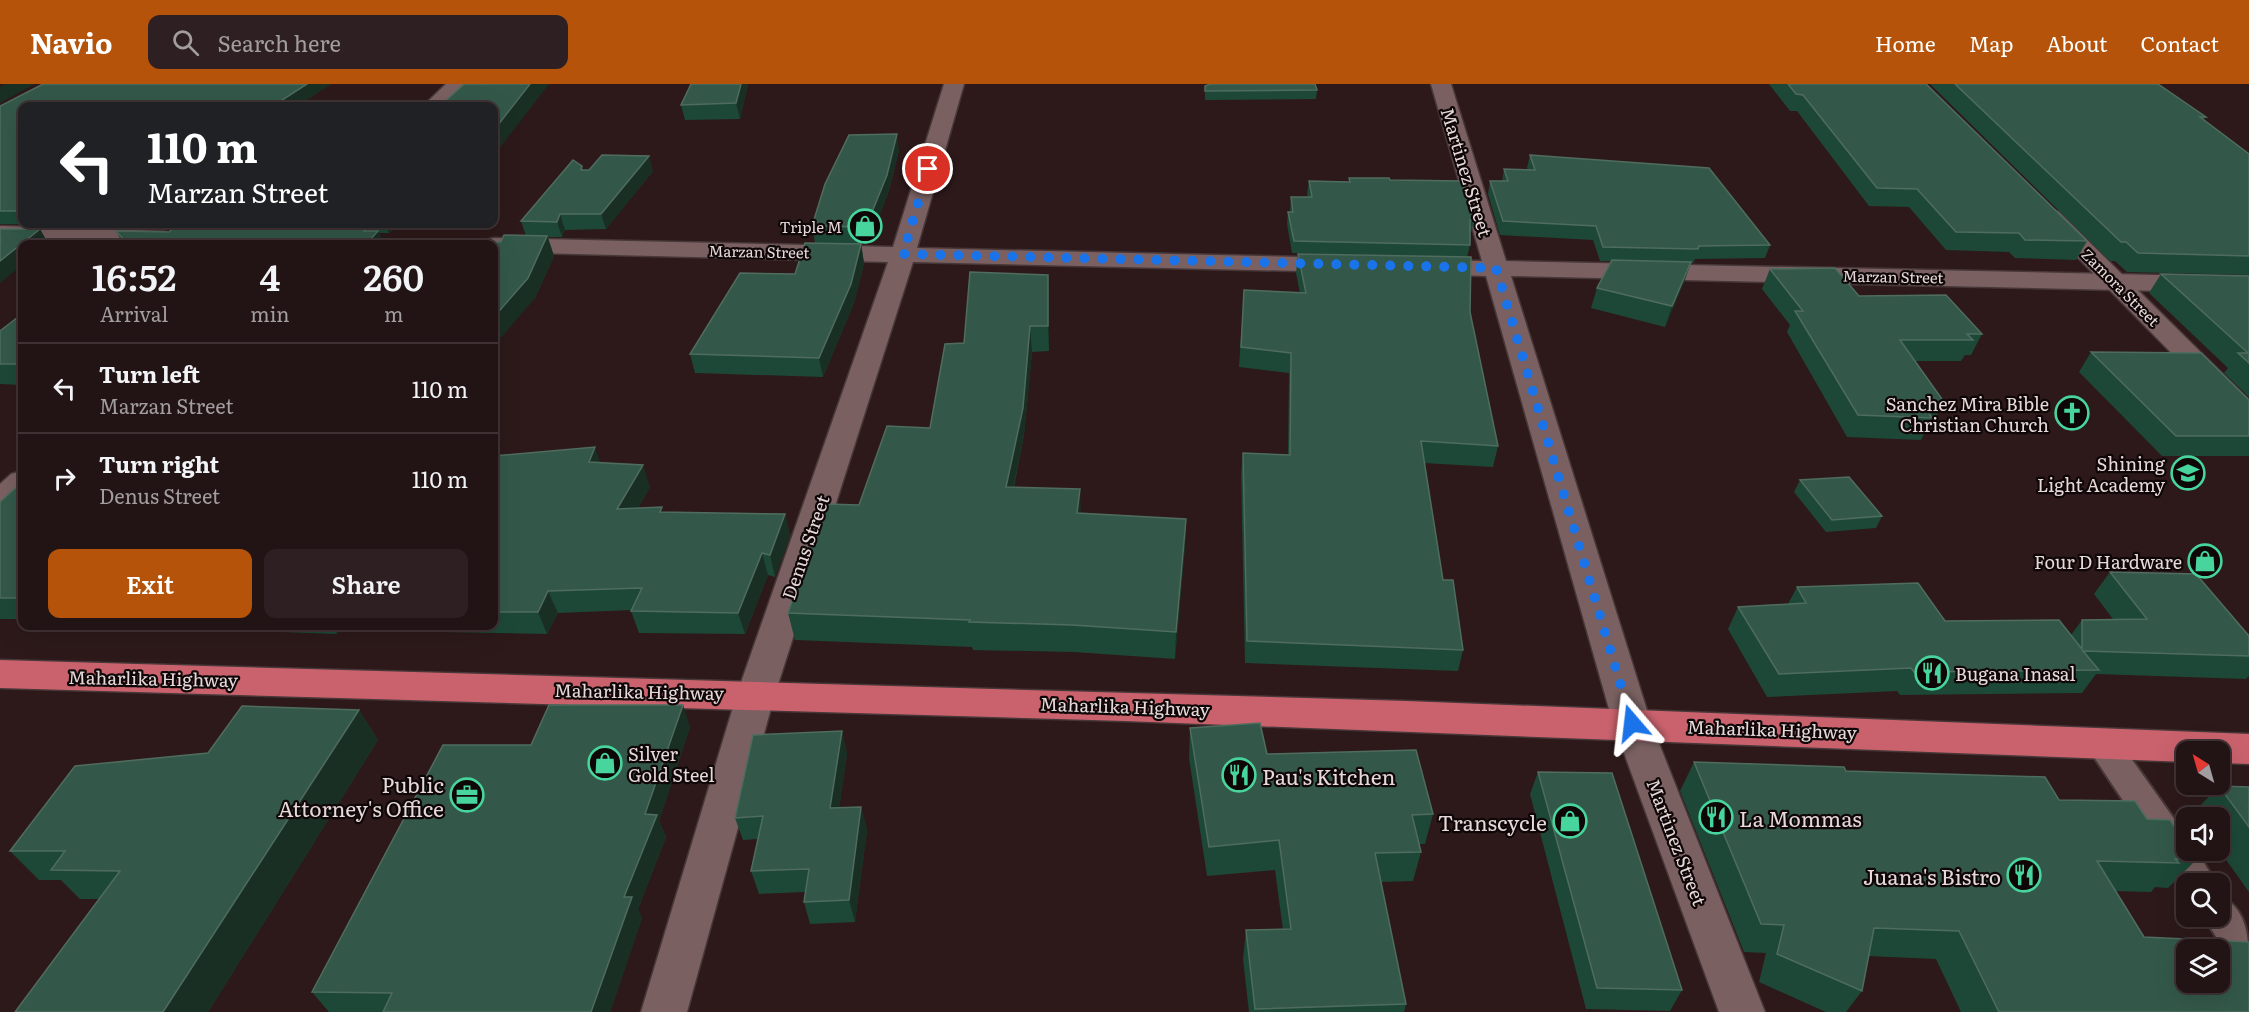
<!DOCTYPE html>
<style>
:root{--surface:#221314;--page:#2e2022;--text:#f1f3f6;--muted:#a29ea0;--line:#3f3234;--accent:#b45309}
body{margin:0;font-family:Literata,serif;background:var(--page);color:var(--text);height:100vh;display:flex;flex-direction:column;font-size:22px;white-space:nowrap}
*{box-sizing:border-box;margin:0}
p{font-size:20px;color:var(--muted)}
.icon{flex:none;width:33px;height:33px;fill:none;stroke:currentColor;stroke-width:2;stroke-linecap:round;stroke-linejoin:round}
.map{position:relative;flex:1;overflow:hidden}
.drawer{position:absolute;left:18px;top:156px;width:480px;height:390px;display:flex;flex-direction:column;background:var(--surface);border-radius:12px;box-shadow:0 6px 24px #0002,0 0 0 2px var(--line)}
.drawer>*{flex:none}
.top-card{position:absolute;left:18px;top:18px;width:480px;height:126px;border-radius:12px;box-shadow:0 6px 24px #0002,0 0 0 2px var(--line);background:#202124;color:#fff;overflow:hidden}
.needle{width:39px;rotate:323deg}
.buttons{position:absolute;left:2176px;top:657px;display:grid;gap:12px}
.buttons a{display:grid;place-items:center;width:54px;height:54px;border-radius:12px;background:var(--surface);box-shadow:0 6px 24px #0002,0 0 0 2px var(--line);font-size:30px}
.pin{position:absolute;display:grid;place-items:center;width:51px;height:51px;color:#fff;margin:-26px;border:3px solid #fff;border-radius:50%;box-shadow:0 2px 6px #0007}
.me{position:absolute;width:66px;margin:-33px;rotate:343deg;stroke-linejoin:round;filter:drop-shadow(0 0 4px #0008)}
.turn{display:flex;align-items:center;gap:21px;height:126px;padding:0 30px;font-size:27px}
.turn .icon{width:78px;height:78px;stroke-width:2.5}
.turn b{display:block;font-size:42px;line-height:51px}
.eta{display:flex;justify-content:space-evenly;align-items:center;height:102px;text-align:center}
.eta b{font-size:36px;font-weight:600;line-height:42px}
.primary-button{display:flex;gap:12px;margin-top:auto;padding:12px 30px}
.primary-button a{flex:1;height:69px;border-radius:12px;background:var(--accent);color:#fff;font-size:24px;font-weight:600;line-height:69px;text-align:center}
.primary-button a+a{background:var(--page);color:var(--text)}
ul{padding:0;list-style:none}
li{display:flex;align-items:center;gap:18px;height:90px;padding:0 30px;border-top:2px solid var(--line)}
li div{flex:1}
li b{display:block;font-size:22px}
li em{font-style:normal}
header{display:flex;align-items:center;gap:36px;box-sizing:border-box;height:84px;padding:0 30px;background:var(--accent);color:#fff}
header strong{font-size:28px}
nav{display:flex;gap:33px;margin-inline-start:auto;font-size:21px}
.search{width:420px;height:54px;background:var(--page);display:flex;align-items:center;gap:15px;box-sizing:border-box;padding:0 21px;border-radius:12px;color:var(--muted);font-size:22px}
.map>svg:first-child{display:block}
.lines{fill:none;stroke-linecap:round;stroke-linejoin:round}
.service-casing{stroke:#473738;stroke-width:4}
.minor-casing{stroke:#473738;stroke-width:3}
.tertiary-casing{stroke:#473738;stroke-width:3}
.trunk-casing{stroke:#473738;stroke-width:3}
.service{fill:#7a6061;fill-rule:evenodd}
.minor{fill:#7a6061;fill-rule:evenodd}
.tertiary{fill:#7a6061;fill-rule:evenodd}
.trunk{fill:#ca626d;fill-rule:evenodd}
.wall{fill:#1d4837}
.shaded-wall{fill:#1a2f24}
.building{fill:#335849;stroke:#4f6c5f;stroke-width:1.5;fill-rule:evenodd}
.route{stroke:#1a73e8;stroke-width:10;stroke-dasharray:0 18}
.labels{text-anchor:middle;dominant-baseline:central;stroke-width:4.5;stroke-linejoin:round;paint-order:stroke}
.far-poi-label{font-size:15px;fill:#e7d9d9;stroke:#0f0707;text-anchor:end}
.far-street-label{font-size:15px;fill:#e7d9d9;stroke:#0f0707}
.street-label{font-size:18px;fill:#e7d9d9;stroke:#0f0707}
.poi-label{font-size:18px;fill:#e7d9d9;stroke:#0f0707;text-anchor:end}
.near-poi-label{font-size:21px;fill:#e7d9d9;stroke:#0f0707;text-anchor:end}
</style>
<header>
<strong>Navio</strong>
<div class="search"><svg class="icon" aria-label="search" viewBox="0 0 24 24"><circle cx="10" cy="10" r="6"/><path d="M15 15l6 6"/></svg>Search here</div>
<nav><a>Home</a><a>Map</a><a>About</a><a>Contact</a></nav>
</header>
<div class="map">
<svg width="2249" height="928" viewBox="0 0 2249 928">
<rect width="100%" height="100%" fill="#2d191a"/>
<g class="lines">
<defs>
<path id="service" d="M2101 645 2113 649 2187 753V766H2196L2217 800H2187L2186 811 2084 658 2089 649Z
M2220 812C2249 825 2249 857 2249 889L2235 883 2203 832H2220Z"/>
<path id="minor" d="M446 0H467L444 22H423Z
M944 0H964L917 164 1341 174 1350 176 1353 181 1350 186 1341 188 913 178 775 610 687 928H641L737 610 888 178 494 168V160H482L485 156 494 154 893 163Z
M1431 0H1451L1506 177 2249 193V209L1511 192 1651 639 1765 928H1719L1613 639 1486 192 1426 190 1417 188 1414 183 1417 178 1426 176 1482 177Z
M0 142 162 147 170 149 174 154 170 159 165 160 0 156Z
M22 387V414L11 424 0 427V400L11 390Z"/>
<path id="tertiary" d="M2051 126 2059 128 2249 316V341L2239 338 2043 138 2039 133 2043 128Z"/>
<path id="trunk" d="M0 576 1406 617 2249 650V680L2220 679V668H2187V678L1125 637 0 604Z"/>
</defs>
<use href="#service" class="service-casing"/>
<use href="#minor" class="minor-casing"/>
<use href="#tertiary" class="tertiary-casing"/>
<use href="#trunk" class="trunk-casing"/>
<use href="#service" class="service"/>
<use href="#minor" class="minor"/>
<use href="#tertiary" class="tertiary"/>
<use href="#trunk" class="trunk"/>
</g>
<path class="wall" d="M43 0H331L297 22H22V140H73L70 141 0 140V22Z
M748 0 740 35 685 36 681 21Z
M1769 0H1926L2087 157 2076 176 2015 174 2009 168 1946 166 1909 123 1869 122 1797 27H1790Z
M1930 0H2158L2206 33 2204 36 2249 70V191L2127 188 2115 177H2110Z
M1205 2 1317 6 1316 15 1205 16Z
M899 66 889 107 868 160 815 159 812 142Z
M1530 71 1770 161 1765 174 1695 175 1693 179H1691L1684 198 1665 243 1591 224 1597 204 1611 177H1600L1593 156 1500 151 1488 110 1490 97H1502L1504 85 1528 86 1527 84Z
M582 82 583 86 653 87 606 145 565 146 562 153H548L554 172 535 214 122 158 116 147 169 148 202 143 200 140H398L389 149H379L382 157 501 158 526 152 521 137Z
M1349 94 1390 96 1474 137 1471 149H1470V161L1467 173 1470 228 1498 362 1493 383 1424 379 1443 496 1463 566 1458 587 1245 579 1241 390 1243 369 1288 371 1289 289 1239 283 1244 206 1300 209 1296 189 1298 170 1397 172 1292 169 1287 140 1288 128H1290L1291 113H1308L1307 110 1309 97 1349 98Z
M861 160 864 179 854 219 823 293 695 289 690 270 795 190Z
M1770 185 1982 250 1971 271H1965L1961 277H1915L1944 318 1932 340H1929L1921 356 1847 353 1787 248 1790 241 1762 205Z
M2161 190 2249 192V313L2224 289 2228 284 2149 209Z
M1049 216V267L1032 268 1024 351 1014 403 1081 429 1186 435 1185 462 1175 575 1074 568 973 566 972 563 795 556 788 529 826 425 859 421 930 344 964 259Z
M22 230V301L0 300V247Z
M2091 268 2249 316V372H2162L2079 288Z
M494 372 600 379 650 403 638 424 663 428 785 430 790 452 775 493 768 491 745 550 639 549 631 527 632 526 558 529 547 550 339 546 337 550 199 545 196 542H494Z
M1800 396 1882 432 1876 444 1826 448 1794 408Z
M22 398V535H0V418Z
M2110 488 2249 552V592L2246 595 2096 590 2082 609 1900 611 1897 607 1767 613 1728 545 1738 523 1788 520 1797 503 1945 537 2071 551 2082 536 2113 535 2094 510Z
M359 626 378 656 208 928H15L99 815H80L61 796H39L10 767 208 669Z
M690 643 659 737 666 753 638 825 642 834 610 928H329L312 908 531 661Z
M1190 644 1267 670 1433 730 1425 760H1419L1421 768 1413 797 1381 798 1406 920 1404 928H1249L1243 875 1246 846H1283L1275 786 1207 792 1189 674Z
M842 647 847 670 839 724 861 723 867 746 855 838 810 840 804 818 805 808 759 810 751 787 758 755 743 756 735 734Z
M1694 678 1846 687 2059 716 2147 735 2196 776 2168 804 2155 803 2151 808 2115 807 2144 853 2249 928H1961L1936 875 1868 872 1862 907 1846 928H1826L1759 898 1766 869 1744 868 1680 707Z
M1538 688 1682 906 1670 927 1586 925 1530 710Z
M2219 702 2249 703V808L2219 766 2220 734H2196L2193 729Z"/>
<path class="shaded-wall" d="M5 0H35L0 19V3Z
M307 0H331L297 22H273Z
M530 0H549L495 70 494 67V46Z
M741 0H748L740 35 736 19Z
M897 50 899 66 889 107 868 160 866 143Z
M649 72 653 87 606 145 601 130Z
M560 130 565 146 562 153 557 138Z
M385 140H398L389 149Z
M368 143 372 153 378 147 384 160H370L364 147Z
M40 145 48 159 47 160H22V181L0 199V177Z
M547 152 554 172 535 214 494 262V233Z
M861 160 864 179 854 219 823 293 819 274Z
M1691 178 1684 198 1665 243 1672 222Z
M1048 191 1049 216V267L1048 242Z
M1030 242 1032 268 1024 351 1008 429 1006 403Z
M595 363 602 384 589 378Z
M643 381 650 403 625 446 617 425Z
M1080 405 1081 432 1077 429Z
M785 430 790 452 775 493 770 471Z
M1186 435 1185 462 1175 575 1176 548Z
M762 469 768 491 745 550 738 529Z
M548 507 558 529 547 550 538 528Z
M332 542H336L339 546 337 550Z
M683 621 690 643 659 737 666 753 638 825 642 834 610 928H591L624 813 645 730Z
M359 626 378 656 208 928H163Z
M842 647 847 670 836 747 830 724Z
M861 723 867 746 855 838 849 816Z"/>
<path class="building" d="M43 0H307L273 22H22V127H0V22Z
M464 0H530L494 46V22H440Z
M691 0H741L736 19 681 21Z
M1210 0H1315L1317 6 1205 7V2Z
M1788 0H1926L2087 157 2025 156 2019 149 1956 148 1917 105 1877 104 1803 11 1796 10Z
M1955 0H2158L2206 33H2200L2249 70V172L2138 169 2126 158H2121Z
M897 50 887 91 866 143 812 142 825 100 849 51Z
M602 71 649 72 601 130H560L557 138 521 137 573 76 582 82 581 86H589Z
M1530 71 1709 84 1770 161 1699 162 1698 165 1603 163 1596 142 1503 137 1490 97H1508L1504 85 1535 86Z
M1349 94H1389L1390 96 1462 97 1474 137 1470 136V161L1294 157 1288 128H1293L1291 113H1312L1309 97 1350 98Z
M174 143H368L364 147H378L369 157 501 158 504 151 547 152 528 194 494 233V160H119L124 156 116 147 169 148Z
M0 145H40L0 177Z
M805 159 861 160 851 200 819 274 690 270 740 189 795 190Z
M1298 170 1471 173 1470 228 1498 362 1421 357 1443 496H1453L1463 566 1247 557 1243 369 1290 371 1291 269 1241 263 1244 206 1306 209Z
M1612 176 1691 178 1672 222 1597 204Z
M1835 184 1859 212 1946 211 1982 250H1967L1973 256H1900L1944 318 1921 317 1932 334 1858 331 1795 227H1803L1770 185Z
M970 188 1048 191V242H1030L1023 324 1006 403 1080 405 1077 429 1186 435 1176 548 1072 541 969 538 970 536 788 529 822 425H826L828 420 859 421 887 342 930 344 945 260 964 259Z
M2161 190 2249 192V279L2238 269H2248Z
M22 230V280H0V247Z
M2091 268 2201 269 2249 316V352H2176Z
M595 363 589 378 643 381 617 425 662 423 660 428 785 430 770 471 762 469 738 529 631 527 642 504 548 507 538 528H494V372Z
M1849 393 1882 432 1832 436 1800 396Z
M22 398V514H0V418Z
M2110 488 2196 490 2249 552V572L2083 567 2099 586 1914 588 1911 584 1779 590 1738 523 1806 519 1797 503 1918 499 1945 537 2059 536 2082 565V536L2147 535Z
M549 621H683L645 730 657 731 624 813H632L591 928H383L392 909 312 908 443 661H531Z
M242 622 359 626 163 928H15L120 787 51 786 65 767H10L75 682 208 669Z
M1260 639 1267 670 1416 666 1433 730 1412 731 1421 768 1375 769 1406 920 1255 925 1246 846 1291 845 1279 756 1209 763 1190 644Z
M842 647 830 724 861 723 849 816 804 818 809 785 751 787 763 732 735 734 753 651Z
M1694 678 1844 683 1846 687 2045 693 2059 716 2135 717 2147 735 2170 736 2187 761V766H2190L2196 776 2175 775 2179 779 2097 777 2144 853 2249 858V928H1999L1959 847 1874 844 1862 907 1777 870 1784 841 1761 840ZM2187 866H2220V898H2187Z
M1538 688 1612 689 1682 906 1597 904Z
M2219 702 2249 703V743Z"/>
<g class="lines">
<path class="route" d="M928 85 903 170 1496 184 1632 639"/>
</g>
<defs>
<symbol id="shop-ring" viewBox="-11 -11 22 22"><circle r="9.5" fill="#0f0707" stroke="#47d49d" stroke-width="1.5"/><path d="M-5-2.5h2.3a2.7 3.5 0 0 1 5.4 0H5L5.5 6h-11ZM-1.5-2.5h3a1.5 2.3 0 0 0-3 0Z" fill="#47d49d"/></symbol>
<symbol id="church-ring" viewBox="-11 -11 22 22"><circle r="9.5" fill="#0f0707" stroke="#47d49d" stroke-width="1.5"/><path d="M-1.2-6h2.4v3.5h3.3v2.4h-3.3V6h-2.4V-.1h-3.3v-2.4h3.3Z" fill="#47d49d"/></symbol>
<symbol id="school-ring" viewBox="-11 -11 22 22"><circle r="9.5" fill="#0f0707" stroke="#47d49d" stroke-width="1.5"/><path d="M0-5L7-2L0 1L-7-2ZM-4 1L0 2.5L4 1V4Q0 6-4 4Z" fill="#47d49d"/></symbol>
<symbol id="restaurant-ring" viewBox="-11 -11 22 22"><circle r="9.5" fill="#0f0707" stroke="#47d49d" stroke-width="1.5"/><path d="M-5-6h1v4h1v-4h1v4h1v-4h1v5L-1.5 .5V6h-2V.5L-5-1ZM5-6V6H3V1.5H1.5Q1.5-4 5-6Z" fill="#47d49d"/></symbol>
<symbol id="office-ring" viewBox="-11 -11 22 22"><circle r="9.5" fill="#0f0707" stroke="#47d49d" stroke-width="1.5"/><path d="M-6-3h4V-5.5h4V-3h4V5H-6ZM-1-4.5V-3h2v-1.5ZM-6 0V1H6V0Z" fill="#47d49d"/></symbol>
</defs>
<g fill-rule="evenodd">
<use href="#shop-ring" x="846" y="123" width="38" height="38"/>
<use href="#church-ring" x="2053" y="310" width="38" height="38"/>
<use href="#school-ring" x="2169" y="370" width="38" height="38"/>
<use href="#shop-ring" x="2186" y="458" width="38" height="38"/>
<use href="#restaurant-ring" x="1913" y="570" width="38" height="38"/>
<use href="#shop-ring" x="586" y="660" width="38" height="38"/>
<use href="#restaurant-ring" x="1220" y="672" width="38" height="38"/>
<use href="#office-ring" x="448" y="692" width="38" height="38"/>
<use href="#restaurant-ring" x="1697" y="714" width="38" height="38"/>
<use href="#shop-ring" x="1551" y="718" width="38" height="38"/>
<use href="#restaurant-ring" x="2005" y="772" width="38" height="38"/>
</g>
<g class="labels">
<g class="far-poi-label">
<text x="842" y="142">Triple M</text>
</g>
<g class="far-street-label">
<text transform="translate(759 167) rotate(1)">Marzan Street</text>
<text transform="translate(1893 192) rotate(1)">Marzan Street</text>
<text transform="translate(2121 203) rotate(45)">Zamora Street</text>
</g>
<g class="street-label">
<text transform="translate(1467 88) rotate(73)">Martinez Street</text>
<text transform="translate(805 463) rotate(-71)">Denus Street</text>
<text transform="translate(153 594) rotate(1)">Maharlika Highway</text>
<text transform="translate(639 607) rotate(1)">Maharlika Highway</text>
<text transform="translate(1125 622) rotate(2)">Maharlika Highway</text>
<text transform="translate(1772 645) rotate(2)">Maharlika Highway</text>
<text transform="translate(1677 758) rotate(69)">Martinez Street</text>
</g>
<g class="poi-label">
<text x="2049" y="319">Sanchez Mira Bible<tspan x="2049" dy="21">Christian Church</tspan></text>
<text x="2165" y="379">Shining<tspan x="2165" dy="21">Light Academy</tspan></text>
<text x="2182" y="477">Four D Hardware</text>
<text x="1955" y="589" text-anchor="start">Bugana Inasal</text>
<text x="628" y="669" text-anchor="start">Silver<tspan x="628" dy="21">Gold Steel</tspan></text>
</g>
<g class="near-poi-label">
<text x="1262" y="691" text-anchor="start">Pau's Kitchen</text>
<text x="444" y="699">Public<tspan x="444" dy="24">Attorney's Office</tspan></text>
<text x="1739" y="733" text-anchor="start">La Mommas</text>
<text x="1547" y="737">Transcycle</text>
<text x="2001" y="791">Juana's Bistro</text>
</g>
</g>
</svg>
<div class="buttons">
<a><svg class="needle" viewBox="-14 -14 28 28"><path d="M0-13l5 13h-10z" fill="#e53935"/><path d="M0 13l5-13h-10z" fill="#a29ea0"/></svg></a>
<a><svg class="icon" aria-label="sound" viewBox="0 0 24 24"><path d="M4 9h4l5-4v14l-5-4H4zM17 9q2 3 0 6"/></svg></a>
<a><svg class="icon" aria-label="search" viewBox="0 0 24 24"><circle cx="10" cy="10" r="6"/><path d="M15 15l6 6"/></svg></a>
<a><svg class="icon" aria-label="layers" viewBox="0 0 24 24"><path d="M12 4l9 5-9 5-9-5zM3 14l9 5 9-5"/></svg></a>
</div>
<div class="pin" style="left:928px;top:85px;background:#d93025"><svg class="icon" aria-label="arrive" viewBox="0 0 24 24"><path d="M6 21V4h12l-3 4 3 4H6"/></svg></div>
<svg class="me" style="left:1632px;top:639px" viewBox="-20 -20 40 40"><path d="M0-17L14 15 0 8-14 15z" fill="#1a73e8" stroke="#fff" stroke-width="4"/></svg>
<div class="top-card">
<div class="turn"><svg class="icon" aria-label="left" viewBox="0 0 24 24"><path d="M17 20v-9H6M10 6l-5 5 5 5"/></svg><div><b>110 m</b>Marzan Street</div></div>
</div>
<section class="drawer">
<div class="eta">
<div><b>16:52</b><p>Arrival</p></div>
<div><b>4</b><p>min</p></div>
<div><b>260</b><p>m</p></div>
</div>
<ul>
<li><svg class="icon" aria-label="left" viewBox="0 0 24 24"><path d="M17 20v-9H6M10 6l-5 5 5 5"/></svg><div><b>Turn left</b><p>Marzan Street</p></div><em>110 m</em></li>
<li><svg class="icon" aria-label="right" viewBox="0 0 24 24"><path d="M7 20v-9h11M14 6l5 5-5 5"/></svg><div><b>Turn right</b><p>Denus Street</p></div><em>110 m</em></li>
</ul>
<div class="primary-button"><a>Exit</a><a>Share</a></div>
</section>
</div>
